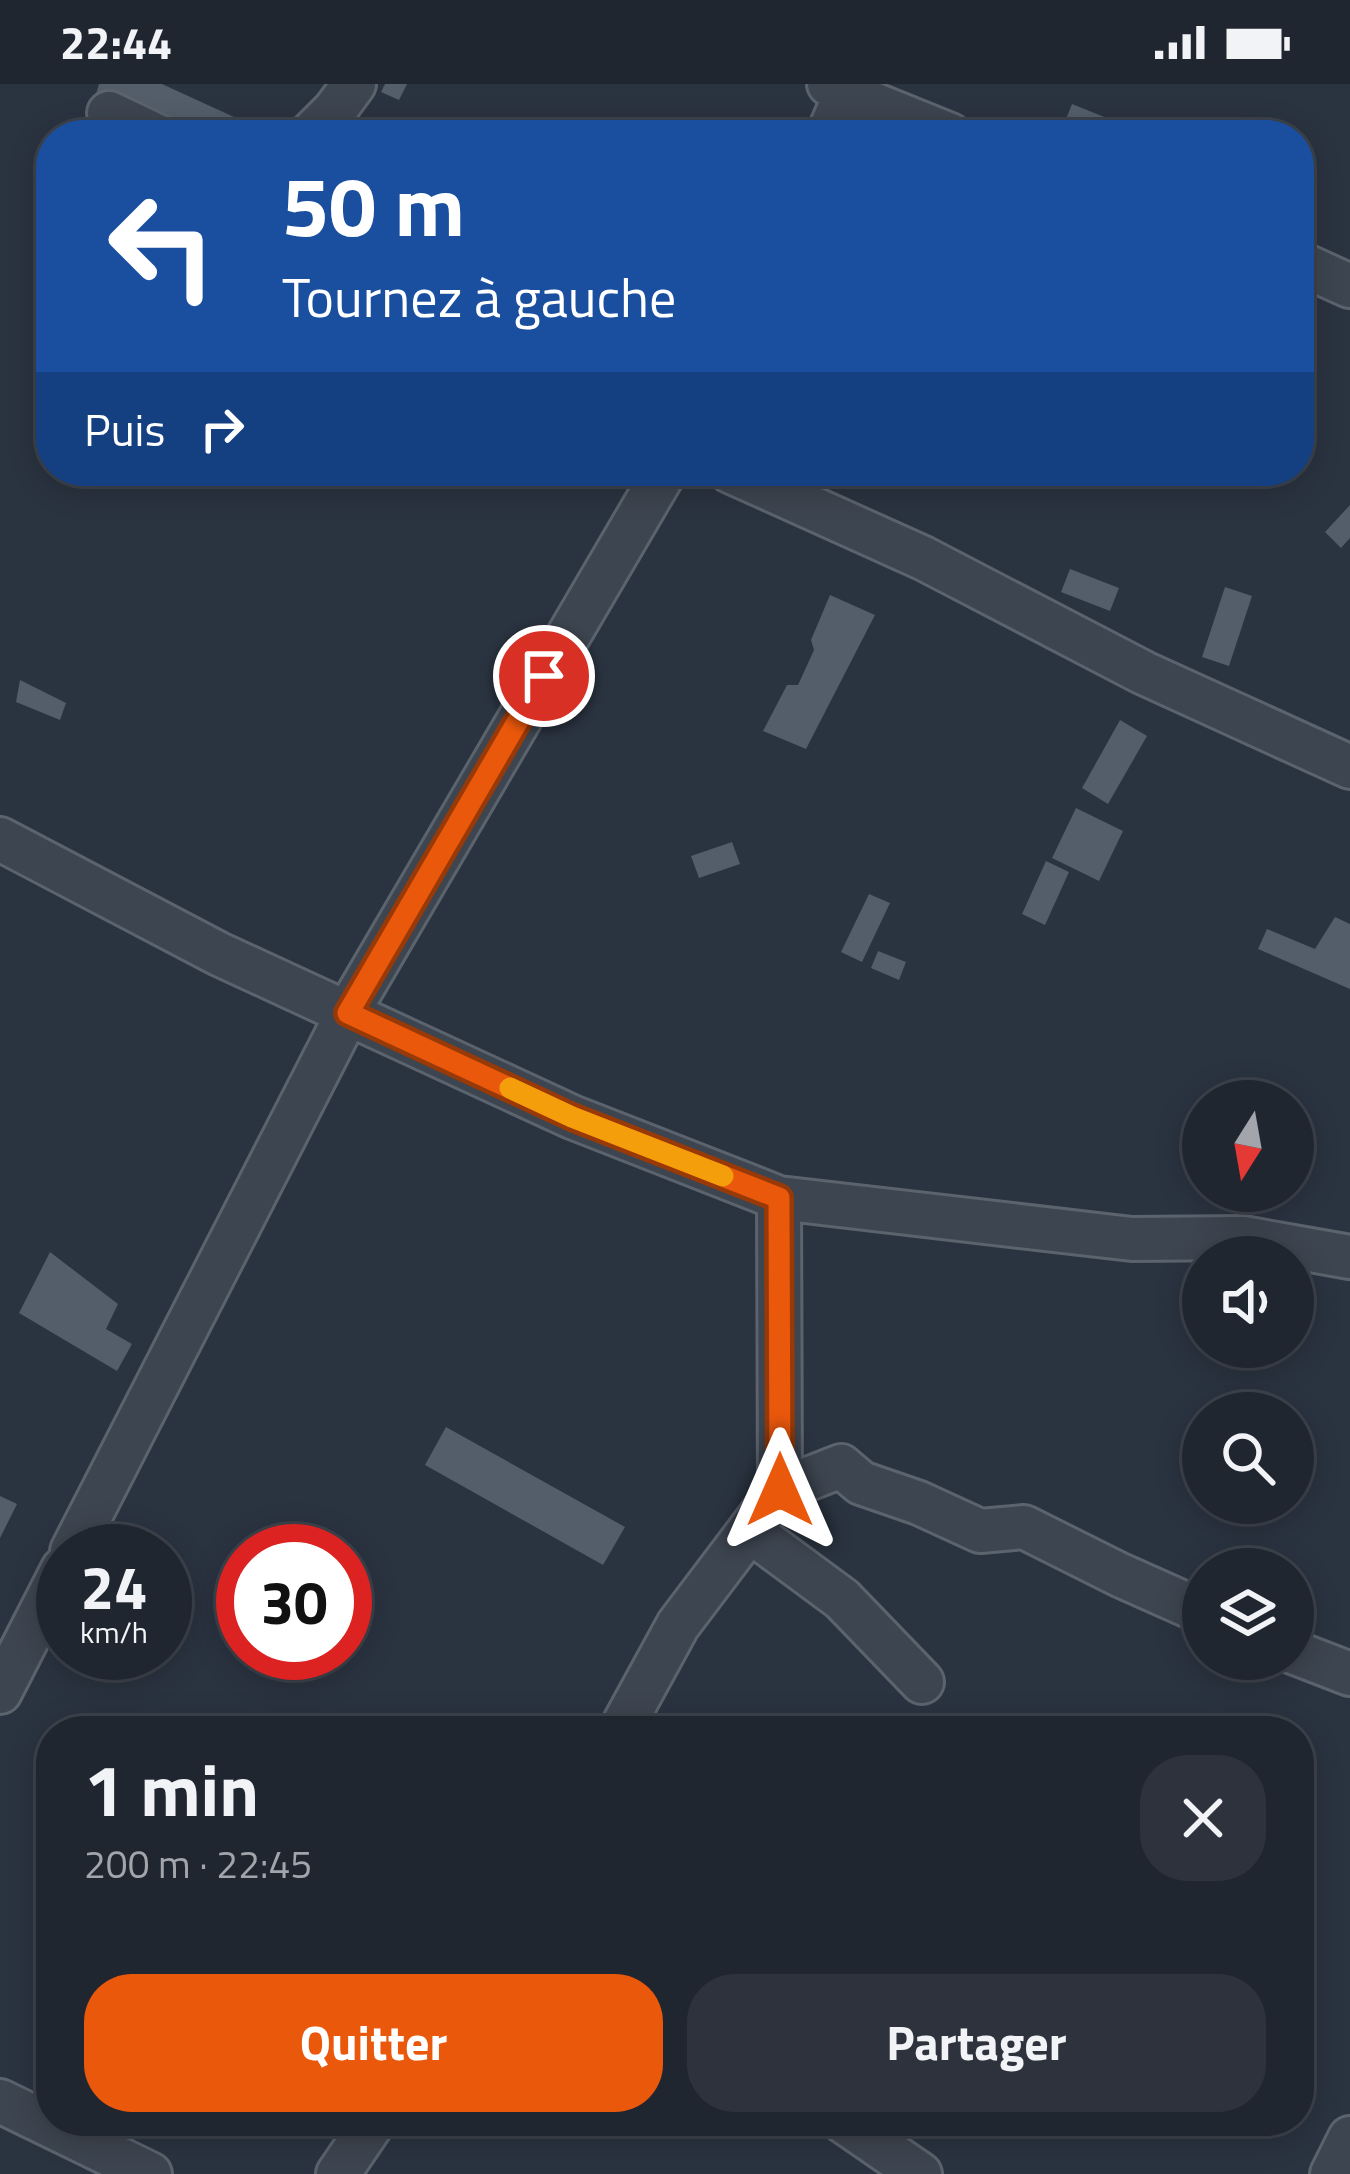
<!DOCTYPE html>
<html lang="fr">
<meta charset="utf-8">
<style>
:root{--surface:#202630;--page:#2d323c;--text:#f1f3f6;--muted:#a2a5ab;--line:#3d434c;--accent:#ea580c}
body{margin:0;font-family:"Titillium Web",sans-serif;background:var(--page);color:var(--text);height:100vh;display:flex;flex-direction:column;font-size:45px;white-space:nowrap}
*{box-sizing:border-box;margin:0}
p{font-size:39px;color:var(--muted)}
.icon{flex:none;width:66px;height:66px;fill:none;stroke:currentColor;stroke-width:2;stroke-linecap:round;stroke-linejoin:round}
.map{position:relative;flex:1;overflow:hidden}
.panel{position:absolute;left:36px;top:1632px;width:1278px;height:420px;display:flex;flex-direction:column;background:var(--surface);border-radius:48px;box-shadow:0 6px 30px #0003,0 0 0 3px var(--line)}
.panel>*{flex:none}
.guide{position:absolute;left:36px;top:36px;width:1278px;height:366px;border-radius:48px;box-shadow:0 6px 30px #0003,0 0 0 3px var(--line);background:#1a4fa0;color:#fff;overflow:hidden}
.needle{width:78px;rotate:191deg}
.tools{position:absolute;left:1182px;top:996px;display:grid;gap:24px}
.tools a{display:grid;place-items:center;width:132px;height:132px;border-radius:50%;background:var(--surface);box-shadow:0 6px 30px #0003,0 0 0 3px var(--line);font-size:60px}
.speed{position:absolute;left:36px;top:1440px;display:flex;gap:24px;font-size:60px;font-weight:700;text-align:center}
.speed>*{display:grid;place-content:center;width:156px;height:156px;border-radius:50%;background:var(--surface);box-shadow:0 6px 30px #0003,0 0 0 3px var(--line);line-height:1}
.speed small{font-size:30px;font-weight:400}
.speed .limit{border:18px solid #d22;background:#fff;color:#111}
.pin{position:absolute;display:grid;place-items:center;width:102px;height:102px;color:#fff;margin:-51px;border:6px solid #fff;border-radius:50%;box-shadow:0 3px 12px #0007}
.me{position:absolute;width:132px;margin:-66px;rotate:0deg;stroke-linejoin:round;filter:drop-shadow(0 0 9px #0008)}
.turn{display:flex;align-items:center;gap:42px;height:252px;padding:0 48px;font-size:54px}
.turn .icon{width:156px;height:156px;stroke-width:2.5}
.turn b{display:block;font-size:84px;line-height:102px}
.then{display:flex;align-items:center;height:114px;padding:0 48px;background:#0003;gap:24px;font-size:45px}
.round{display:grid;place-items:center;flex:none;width:126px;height:126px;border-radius:48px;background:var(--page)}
.overview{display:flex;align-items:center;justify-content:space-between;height:204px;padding:0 48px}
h1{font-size:72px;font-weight:700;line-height:90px}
.cta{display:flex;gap:24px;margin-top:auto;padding:24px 48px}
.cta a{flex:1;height:138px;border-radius:48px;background:var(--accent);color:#fff;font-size:48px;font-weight:700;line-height:138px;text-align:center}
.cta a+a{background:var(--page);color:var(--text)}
.status{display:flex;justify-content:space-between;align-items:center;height:84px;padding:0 60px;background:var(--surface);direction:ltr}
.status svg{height:33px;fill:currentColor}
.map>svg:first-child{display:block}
.building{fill:#535e6a}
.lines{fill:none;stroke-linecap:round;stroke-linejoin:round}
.minor-casing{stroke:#5b636d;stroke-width:48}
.minor{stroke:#3d4550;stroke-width:42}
.route-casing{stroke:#983908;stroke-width:30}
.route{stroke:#ea580c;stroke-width:21}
.slow{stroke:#f59e0b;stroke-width:21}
</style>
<div class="status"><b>22:44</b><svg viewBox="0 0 49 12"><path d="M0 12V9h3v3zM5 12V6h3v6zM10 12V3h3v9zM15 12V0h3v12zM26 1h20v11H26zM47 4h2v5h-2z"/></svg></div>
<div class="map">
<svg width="1350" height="2090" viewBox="0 0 1350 2090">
<rect width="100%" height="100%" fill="#2a3340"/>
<path class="building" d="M99 0H162L234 33 226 51H195L96 10Z
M385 0H407L399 16 381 8Z
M1072 20 1149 51 1060 50Z
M1350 421V454L1341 464 1325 448Z
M1070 485 1119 504 1110 527 1061 508Z
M1225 503 1252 512 1229 582 1202 573Z
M830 511 875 531 806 665 763 647 787 601H798L814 566 811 556Z
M20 596 66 619 60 636 16 618Z
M1120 636 1147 652 1108 720 1082 704Z
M1076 724 1123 747 1099 797 1052 774Z
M732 758 740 780 699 794 691 772Z
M1046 777 1069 788 1045 841 1022 830Z
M869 810 890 819 862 878 841 868Z
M1335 833 1350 840V905L1258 865 1267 845 1315 865Z
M878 867 906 878 899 896 871 884Z
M50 1168 118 1220 106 1245 132 1260 117 1287 19 1229Z
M446 1343 625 1443 603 1481 425 1381Z
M0 1412 17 1420 0 1454Z"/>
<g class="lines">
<defs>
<path id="minor" d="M849 0 846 9 950 51
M109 29 155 51
M310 51 335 26 354 0
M828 51 846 9 829 0
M1299 179 1350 202
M730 387 923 474 1144 589 1350 683
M0 755 219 870 572 1033 779 1114 1132 1155 1243 1154 1350 1173
M780 1406 841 1382 861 1399 919 1419 980 1447 1024 1443 1120 1491 1203 1528
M750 1447 842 1515 922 1598
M72 1467 352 921 665 387
M1293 1568 1350 1590
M0 1608 63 1485
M620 1647 678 1541 780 1406 779 1114
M0 2017 150 2090
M843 2037 920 2090
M338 2090 374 2037
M1332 2090 1350 2054"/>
</defs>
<use href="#minor" class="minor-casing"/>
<use href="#minor" class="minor"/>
</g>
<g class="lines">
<defs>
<path id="route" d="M544 592 348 929 572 1033 779 1114 780 1406"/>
</defs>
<use href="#route" class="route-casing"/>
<use href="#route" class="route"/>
<path class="slow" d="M510 1004 572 1033 723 1092"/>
</g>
</svg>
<div class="tools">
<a><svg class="needle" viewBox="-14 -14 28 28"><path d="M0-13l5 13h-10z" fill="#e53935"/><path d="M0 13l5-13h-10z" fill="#a2a5ab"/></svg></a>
<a><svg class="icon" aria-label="sound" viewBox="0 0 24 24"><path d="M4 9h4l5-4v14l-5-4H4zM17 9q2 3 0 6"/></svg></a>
<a><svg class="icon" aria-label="search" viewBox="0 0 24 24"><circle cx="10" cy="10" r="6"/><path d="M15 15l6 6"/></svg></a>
<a><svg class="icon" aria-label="layers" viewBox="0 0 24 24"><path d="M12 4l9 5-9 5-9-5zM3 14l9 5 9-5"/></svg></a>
</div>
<div class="speed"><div>24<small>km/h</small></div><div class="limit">30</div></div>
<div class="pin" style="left:544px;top:592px;background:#d93025"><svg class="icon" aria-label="arrive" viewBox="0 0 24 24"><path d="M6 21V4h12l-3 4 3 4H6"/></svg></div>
<svg class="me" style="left:780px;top:1406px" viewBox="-20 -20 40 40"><path d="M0-17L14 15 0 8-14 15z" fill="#ea580c" stroke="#fff" stroke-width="4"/></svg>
<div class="guide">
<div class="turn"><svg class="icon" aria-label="left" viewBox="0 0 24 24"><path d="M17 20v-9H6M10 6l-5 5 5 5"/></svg><div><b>50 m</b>Tournez à gauche</div></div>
<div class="then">Puis<svg class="icon" aria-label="right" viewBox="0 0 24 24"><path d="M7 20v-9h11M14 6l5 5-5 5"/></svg></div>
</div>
<section class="panel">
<div class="overview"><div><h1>1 min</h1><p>200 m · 22:45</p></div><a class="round"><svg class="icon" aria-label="close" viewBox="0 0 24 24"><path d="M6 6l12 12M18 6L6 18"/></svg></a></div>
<div class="cta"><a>Quitter</a><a>Partager</a></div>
</section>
</div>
